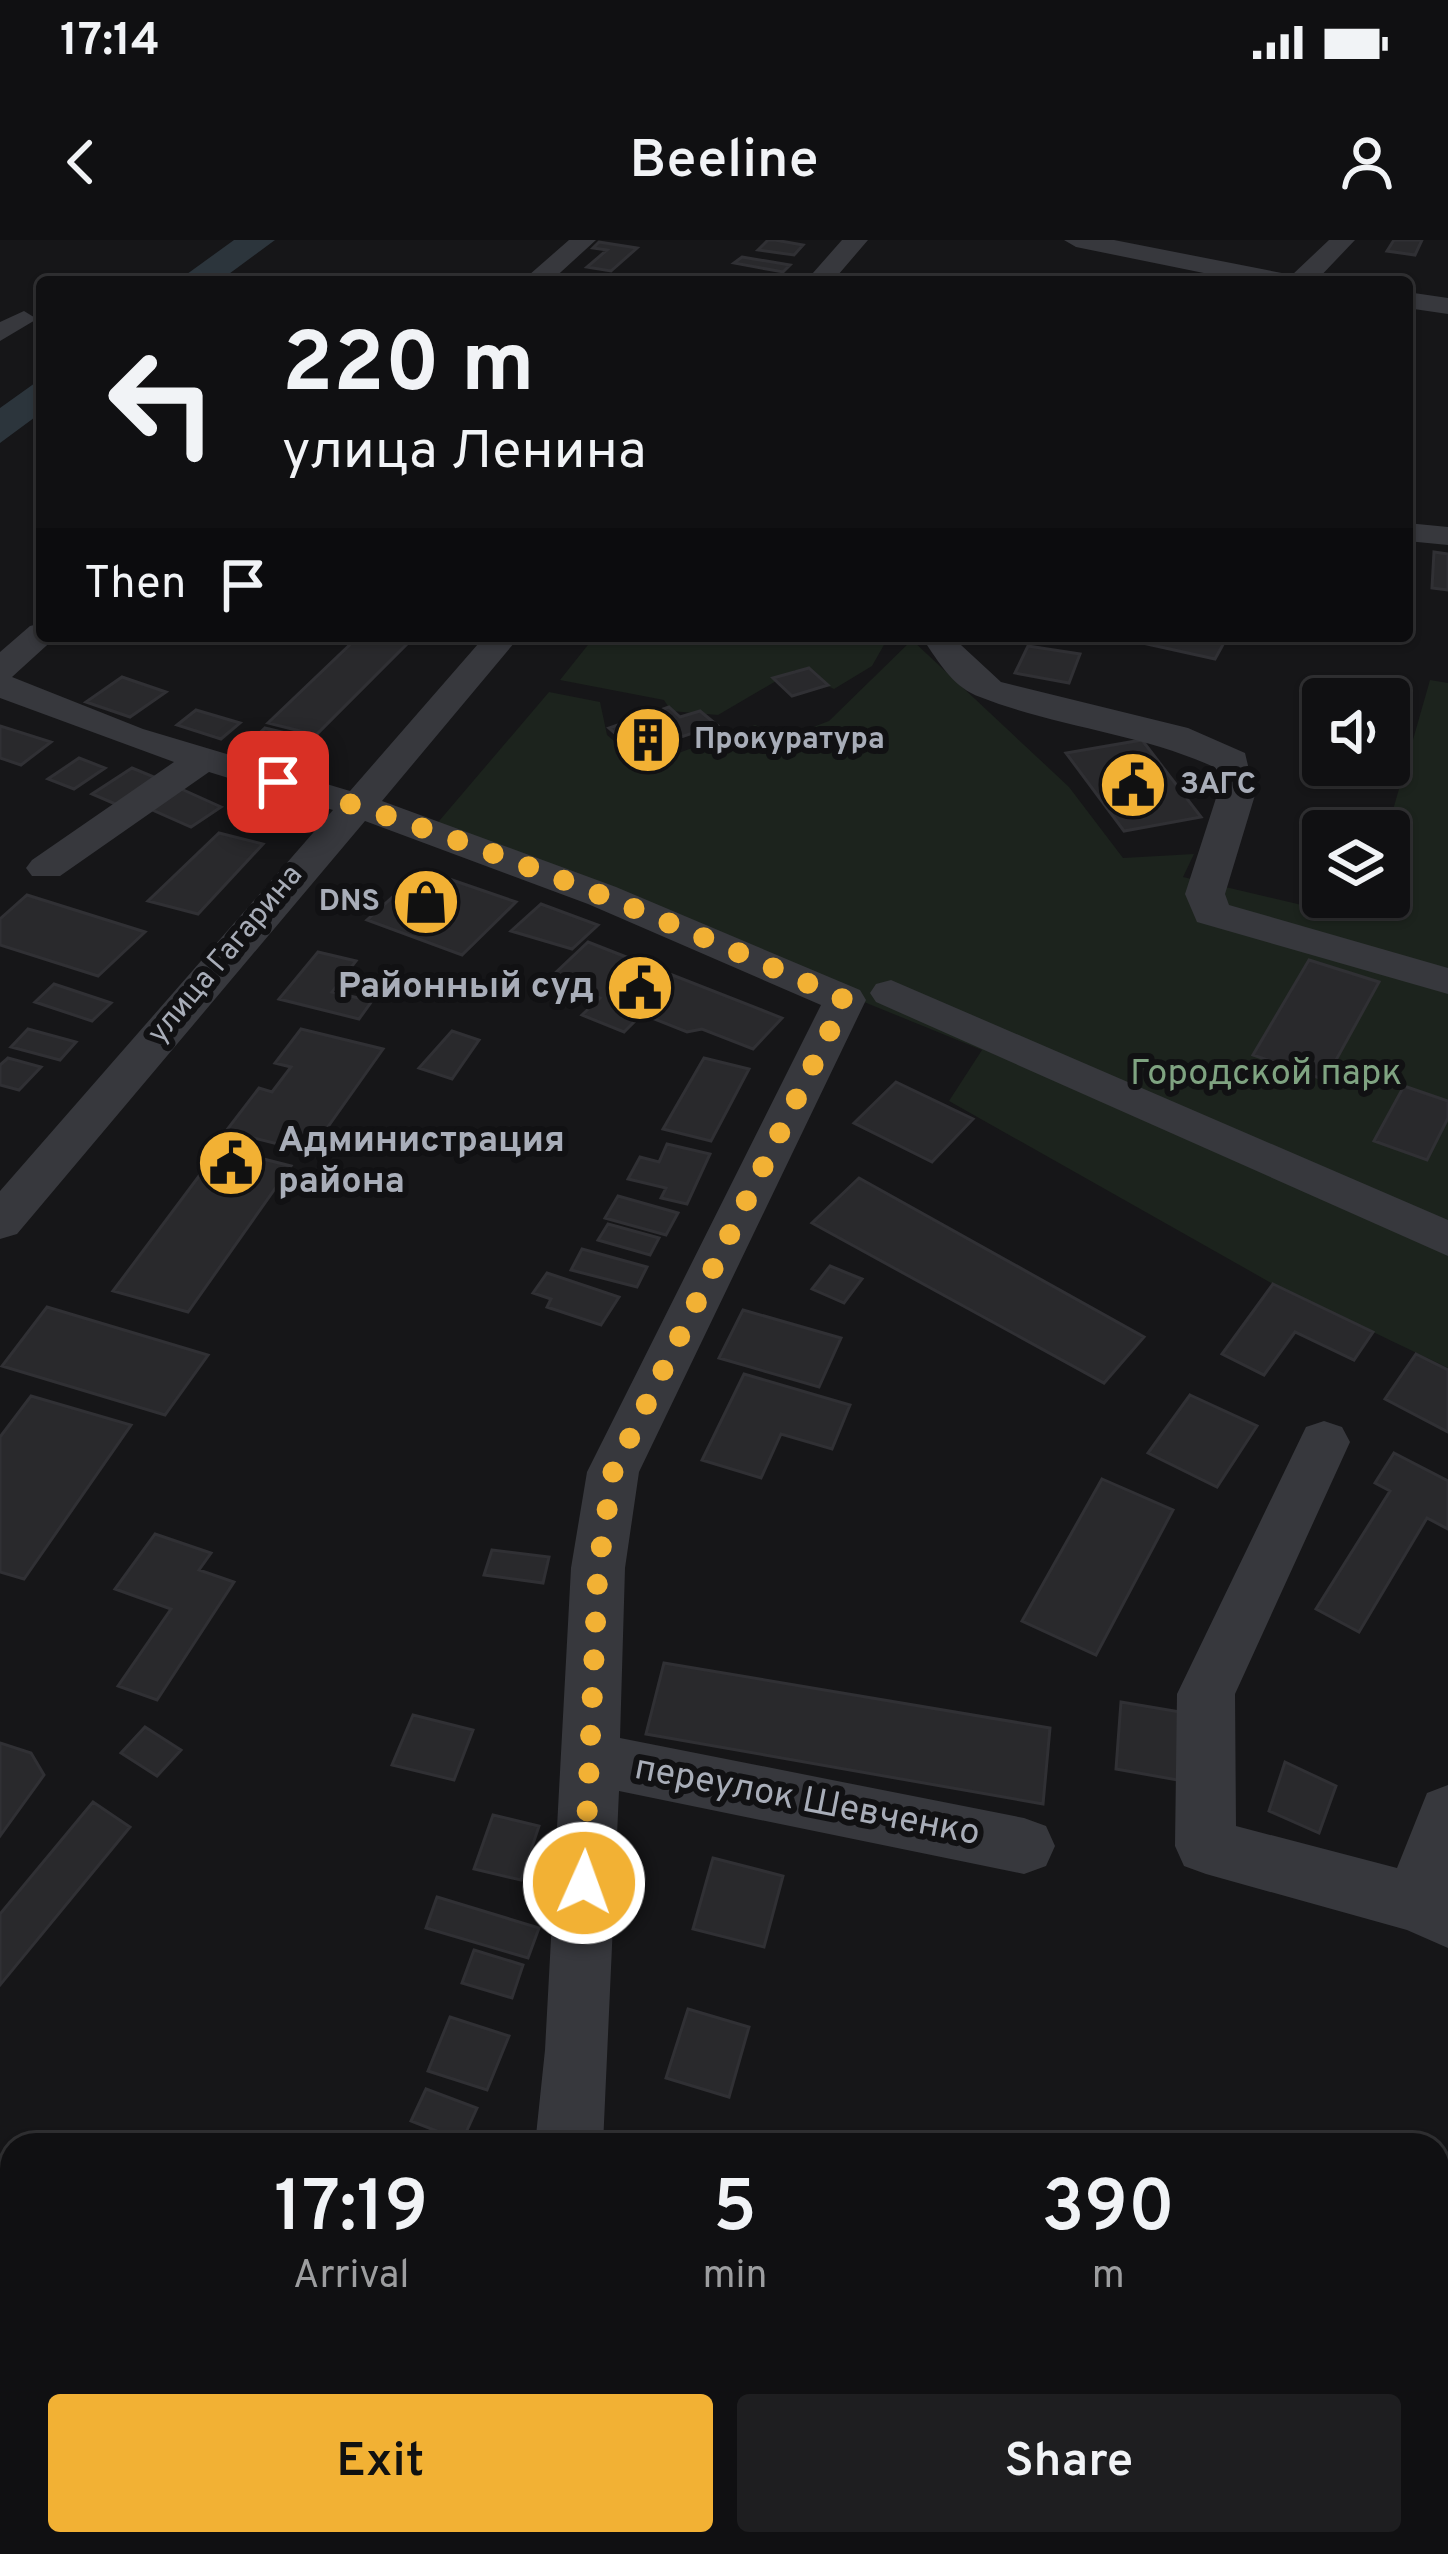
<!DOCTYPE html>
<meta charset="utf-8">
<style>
:root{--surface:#101012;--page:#1e1e20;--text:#f1f3f6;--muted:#9c9d9f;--line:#303032;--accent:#f2b134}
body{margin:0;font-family:Overpass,sans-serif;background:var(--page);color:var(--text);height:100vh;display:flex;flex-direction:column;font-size:45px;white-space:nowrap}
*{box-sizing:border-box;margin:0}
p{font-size:39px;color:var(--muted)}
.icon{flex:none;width:66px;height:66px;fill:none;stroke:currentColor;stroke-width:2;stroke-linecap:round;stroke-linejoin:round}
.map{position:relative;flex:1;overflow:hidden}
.drawer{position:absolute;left:0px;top:1893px;width:1449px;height:423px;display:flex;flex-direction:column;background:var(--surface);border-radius:36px 36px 0 0;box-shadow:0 3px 9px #0004,0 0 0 3px var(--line)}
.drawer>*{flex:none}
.guide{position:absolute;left:36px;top:36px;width:1377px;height:366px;border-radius:12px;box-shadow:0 3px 9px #0004,0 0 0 3px var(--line);background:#101012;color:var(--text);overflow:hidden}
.fabs{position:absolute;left:1302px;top:438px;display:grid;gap:24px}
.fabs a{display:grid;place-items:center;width:108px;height:108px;border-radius:12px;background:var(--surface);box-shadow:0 3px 9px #0004,0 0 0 3px var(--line);font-size:60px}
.pin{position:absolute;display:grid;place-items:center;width:102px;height:102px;color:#fff;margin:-51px;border-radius:24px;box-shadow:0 6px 18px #0006}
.me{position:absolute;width:132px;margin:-66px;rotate:2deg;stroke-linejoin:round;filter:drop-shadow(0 0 9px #0008)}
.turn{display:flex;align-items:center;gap:42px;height:252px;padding:0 48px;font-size:54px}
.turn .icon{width:156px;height:156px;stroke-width:2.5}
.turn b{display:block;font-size:84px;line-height:102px}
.then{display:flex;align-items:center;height:114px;padding:0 48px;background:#0003;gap:24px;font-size:45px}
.eta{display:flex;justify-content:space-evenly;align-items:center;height:204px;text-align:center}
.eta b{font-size:72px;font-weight:600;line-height:84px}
.cta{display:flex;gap:24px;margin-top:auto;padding:24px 48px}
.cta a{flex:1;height:138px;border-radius:12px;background:var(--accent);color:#111;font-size:48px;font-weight:600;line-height:138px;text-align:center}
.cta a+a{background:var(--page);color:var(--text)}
.status{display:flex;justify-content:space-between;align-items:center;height:84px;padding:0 60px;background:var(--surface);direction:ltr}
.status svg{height:33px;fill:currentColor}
header{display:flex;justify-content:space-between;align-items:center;height:156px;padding:0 48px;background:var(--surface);font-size:54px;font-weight:600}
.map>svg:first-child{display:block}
.green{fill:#1c231d}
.water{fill:#2c353c}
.building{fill:#29292c;stroke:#303034;stroke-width:3}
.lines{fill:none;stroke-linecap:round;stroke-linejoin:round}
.minor{fill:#37383d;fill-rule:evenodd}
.route{stroke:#f2b134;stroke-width:21;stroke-dasharray:0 37.8}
.labels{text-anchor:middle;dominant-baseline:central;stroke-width:12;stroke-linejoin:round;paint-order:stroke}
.far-poi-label{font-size:30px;font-weight:bold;fill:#a8adb8;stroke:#111113;text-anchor:start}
.far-street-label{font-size:30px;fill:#a8adb8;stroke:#111113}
.poi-label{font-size:36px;font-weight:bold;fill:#a8adb8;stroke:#111113;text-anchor:end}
.park-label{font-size:36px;fill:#7fa381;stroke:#111113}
.street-label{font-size:36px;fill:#a8adb8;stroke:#111113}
</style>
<div class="status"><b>17:14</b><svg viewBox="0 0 49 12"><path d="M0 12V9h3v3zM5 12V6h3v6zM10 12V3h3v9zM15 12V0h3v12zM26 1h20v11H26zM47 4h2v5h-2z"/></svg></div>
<header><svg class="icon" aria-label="back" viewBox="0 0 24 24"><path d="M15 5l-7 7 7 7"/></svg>Beeline<svg class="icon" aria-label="person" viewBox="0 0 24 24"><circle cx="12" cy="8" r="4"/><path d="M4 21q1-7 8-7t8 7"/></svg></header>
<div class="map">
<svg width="1448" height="2314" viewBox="0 0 1448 2314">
<rect width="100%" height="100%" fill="#161618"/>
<path class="green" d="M595 396H889L872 426 834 449 795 430 718 475 671 471 664 460 560 440Z
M912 400 1069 547 1123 618 1194 614 1183 637 1357 678 1366 657H1389L1387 591 1430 440 1448 443V1128L1273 1044 949 861 982 810 434 587 549 452 600 462 607 495 643 526 755 485 787 497 829 481Z"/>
<path class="water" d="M234 0H275L218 42H176Z
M42 138V172L0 203V168Z"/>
<path class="building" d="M768 0H775L803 5 794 15 758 10Z
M1394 0H1422L1415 15 1387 11Z
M599 2 637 8 611 31 587 27 607 10 593 8Z
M742 17 790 25 783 32 734 23Z
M1434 312 1448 314V350L1432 348Z
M359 396H415L316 495 268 483Z
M1213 396 1226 399 1215 419 1120 398Z
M1028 406 1080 414 1069 443 1015 433Z
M809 428 828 445 792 456 773 438Z
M122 437 166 452 130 477 86 462Z
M669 467 680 477 700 471 717 485 636 512 609 488Z
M196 470 240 483 221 499 177 485Z
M0 486 51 502 21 525 0 518Z
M265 488 307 498 288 516 246 506Z
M1142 500 1201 577 1124 591 1066 513Z
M79 518 105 528 74 549 48 539Z
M132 528 159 539 120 566 92 554Z
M179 548 221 567 191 587 148 568Z
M219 593 263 604 198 674 148 661Z
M423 630 516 662 462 715 367 680Z
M27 655 145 692 98 736 0 705V679Z
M541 664 598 685 572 709 511 691Z
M588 702 782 778 753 809 702 789 687 792 642 774 624 792 582 775 600 758 550 738Z
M318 712 356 721 332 752 372 761 359 779 279 759Z
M1309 720 1379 742 1325 840 1253 815Z
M54 744 111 763 92 781 35 762Z
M28 789 76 802 60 820 11 807Z
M301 789 383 809 310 912 226 891 259 848 272 852 291 827 275 823Z
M452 791 479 800 452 839 419 828Z
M8 818 41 827 19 850 0 845V825Z
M704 818 749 829 711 901 663 889Z
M896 842 973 879 932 922 854 883Z
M1404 846 1448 861V878L1427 920 1374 901Z
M667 904 710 914 687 964 661 958 666 948 628 939 640 917 659 922Z
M220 908 291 926 188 1072 113 1051Z
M859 938 1144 1097 1104 1143 812 983Z
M618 956 678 973 666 995 605 978Z
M608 984 659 998 650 1015 598 1000Z
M582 1009 647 1027 637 1047 571 1030Z
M830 1026 862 1039 844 1063 812 1049Z
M547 1033 619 1057 601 1085 547 1067 551 1059 533 1053Z
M1273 1044 1373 1092 1354 1120 1295 1092 1264 1135 1222 1114Z
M47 1067 208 1115 165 1175 2 1126Z
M743 1070 841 1098 819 1147 719 1118Z
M1416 1114 1448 1130V1192L1385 1159Z
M744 1134 850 1165 832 1209 781 1194 761 1238 702 1220Z
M1190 1155 1257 1186 1217 1247 1148 1213Z
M31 1156 131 1185 24 1339 0 1332V1197Z
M1394 1213 1448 1241V1289L1427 1278 1359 1392 1316 1369 1390 1251 1375 1243Z
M1102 1239 1173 1270 1096 1415 1022 1381Z
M155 1294 211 1313 199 1330 234 1342 157 1460 118 1446 171 1369 115 1349Z
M492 1310 549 1317 543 1343 484 1335Z
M664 1423 1050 1488 1043 1564 646 1494Z
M1121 1462 1192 1474 1189 1542 1116 1529Z
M413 1475 473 1490 454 1540 392 1525Z
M145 1487 181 1510 157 1536 121 1513Z
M0 1503 31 1513 44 1535 0 1596Z
M1285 1522 1336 1546 1319 1593 1269 1571Z
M93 1562 130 1587 0 1745V1674Z
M493 1575 539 1586 521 1640 474 1629Z
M713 1618 783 1636 764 1707 693 1689Z
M437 1657 539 1688 528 1718 426 1688Z
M474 1710 523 1725 512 1758 462 1743Z
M688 1769 749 1787 729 1857 666 1838Z
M450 1777 509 1796 487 1850 428 1831Z
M426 1849 477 1868 462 1901 411 1881Z
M1437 2090 1448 2094V2314H1390L1391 2304H1437Z
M668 2304H812L810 2314H698Z"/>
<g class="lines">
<path class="minor" d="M569 0H596L550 42H521Z
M842 0H868L832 42H805Z
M1064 0H1114L1292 35 1329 0H1355L1315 42H1248L1076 7Z
M1407 52 1448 58V74L1407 68Z
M24 71 37 79 0 101V82Z
M1407 283 1448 287V305L1407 301Z
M42 383V396H57L12 437 143 489 350 551 485 396H520L382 561 616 647 860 750 866 760 639 1232 625 1328 620 1498 1024 1578 1046 1586 1055 1606 1046 1626 1024 1634 619 1551 603 1905H535L545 1810 571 1328 587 1232 821 765 588 664 365 581 17 994 0 999V951L333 570 209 532 60 636H32L26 628 32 620 174 522 0 458V412L30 386Z
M929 396H963L961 405 1001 442 1188 488 1245 513 1255 555 1225 654 1229 665 1448 728V754L1197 682 1185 654 1217 555 1214 527C1139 493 1056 487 980 457 955 448 941 426 927 405Z
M891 740 1448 980V1016L876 762 870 753 876 744Z
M1324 1181 1342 1187 1350 1202 1235 1454 1236 1586 1397 1628 1427 1553 1448 1545V1708L1407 1690 1206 1634 1184 1626 1175 1606 1177 1454 1306 1187Z
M425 2304H501L499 2314H421Z"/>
</g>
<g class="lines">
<path class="route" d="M278 542C471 598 662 677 845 760L613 1232 598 1328 584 1643"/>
</g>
<defs>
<symbol id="building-disc" viewBox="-11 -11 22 22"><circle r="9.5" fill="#f2b134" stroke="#111113"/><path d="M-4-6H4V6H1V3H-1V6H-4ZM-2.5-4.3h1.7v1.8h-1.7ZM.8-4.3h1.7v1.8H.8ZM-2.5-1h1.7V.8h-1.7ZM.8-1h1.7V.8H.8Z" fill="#111"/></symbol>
<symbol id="civic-disc" viewBox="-11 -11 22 22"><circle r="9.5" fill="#f2b134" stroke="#111113"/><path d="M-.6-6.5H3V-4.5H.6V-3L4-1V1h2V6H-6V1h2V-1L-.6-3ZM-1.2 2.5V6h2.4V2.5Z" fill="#111"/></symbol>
<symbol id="shop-disc" viewBox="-11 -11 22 22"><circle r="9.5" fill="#f2b134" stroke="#111113"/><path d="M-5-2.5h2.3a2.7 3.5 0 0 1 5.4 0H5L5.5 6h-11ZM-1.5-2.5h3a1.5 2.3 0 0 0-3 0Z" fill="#111"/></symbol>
</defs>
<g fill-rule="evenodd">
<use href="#building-disc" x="610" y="462" width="76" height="76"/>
<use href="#civic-disc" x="1095" y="507" width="76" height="76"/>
<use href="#shop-disc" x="388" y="624" width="76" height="76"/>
<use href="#civic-disc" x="602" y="710" width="76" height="76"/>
<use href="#civic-disc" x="193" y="885" width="76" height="76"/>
</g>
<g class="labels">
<g class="far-poi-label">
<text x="694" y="500">Прокуратура</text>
<text x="1180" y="545">ЗАГС</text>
<text x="380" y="662" text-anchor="end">DNS</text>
</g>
<g class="far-street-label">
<text transform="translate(226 715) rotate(-50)">улица Гагарина</text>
</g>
<g class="poi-label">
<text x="594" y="748">Районный суд</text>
<text x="278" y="902" text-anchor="start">Администрация<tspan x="278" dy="41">района</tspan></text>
</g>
<g class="park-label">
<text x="1266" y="835">Городской парк</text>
</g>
<g class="street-label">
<text transform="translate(807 1562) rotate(11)">переулок Шевченко</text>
</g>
</g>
</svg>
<div class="fabs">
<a><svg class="icon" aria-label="sound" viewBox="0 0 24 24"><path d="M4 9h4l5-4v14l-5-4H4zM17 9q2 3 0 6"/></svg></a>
<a><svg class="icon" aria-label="layers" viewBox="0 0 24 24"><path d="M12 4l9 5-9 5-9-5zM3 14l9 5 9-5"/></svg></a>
</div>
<div class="pin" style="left:278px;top:542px;background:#d93025"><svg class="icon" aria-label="arrive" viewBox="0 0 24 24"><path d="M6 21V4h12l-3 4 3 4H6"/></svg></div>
<svg class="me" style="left:584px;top:1643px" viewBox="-20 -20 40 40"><circle r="17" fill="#f2b134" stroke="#fff" stroke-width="3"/><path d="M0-11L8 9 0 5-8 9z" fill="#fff"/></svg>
<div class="guide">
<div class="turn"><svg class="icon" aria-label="left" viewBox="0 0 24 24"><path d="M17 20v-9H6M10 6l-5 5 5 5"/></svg><div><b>220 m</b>улица Ленина</div></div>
<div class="then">Then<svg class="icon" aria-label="arrive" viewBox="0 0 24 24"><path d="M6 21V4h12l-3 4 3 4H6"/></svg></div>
</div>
<section class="drawer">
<div class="eta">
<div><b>17:19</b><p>Arrival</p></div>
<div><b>5</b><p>min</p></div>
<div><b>390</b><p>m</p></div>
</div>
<div class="cta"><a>Exit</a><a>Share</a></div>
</section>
</div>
